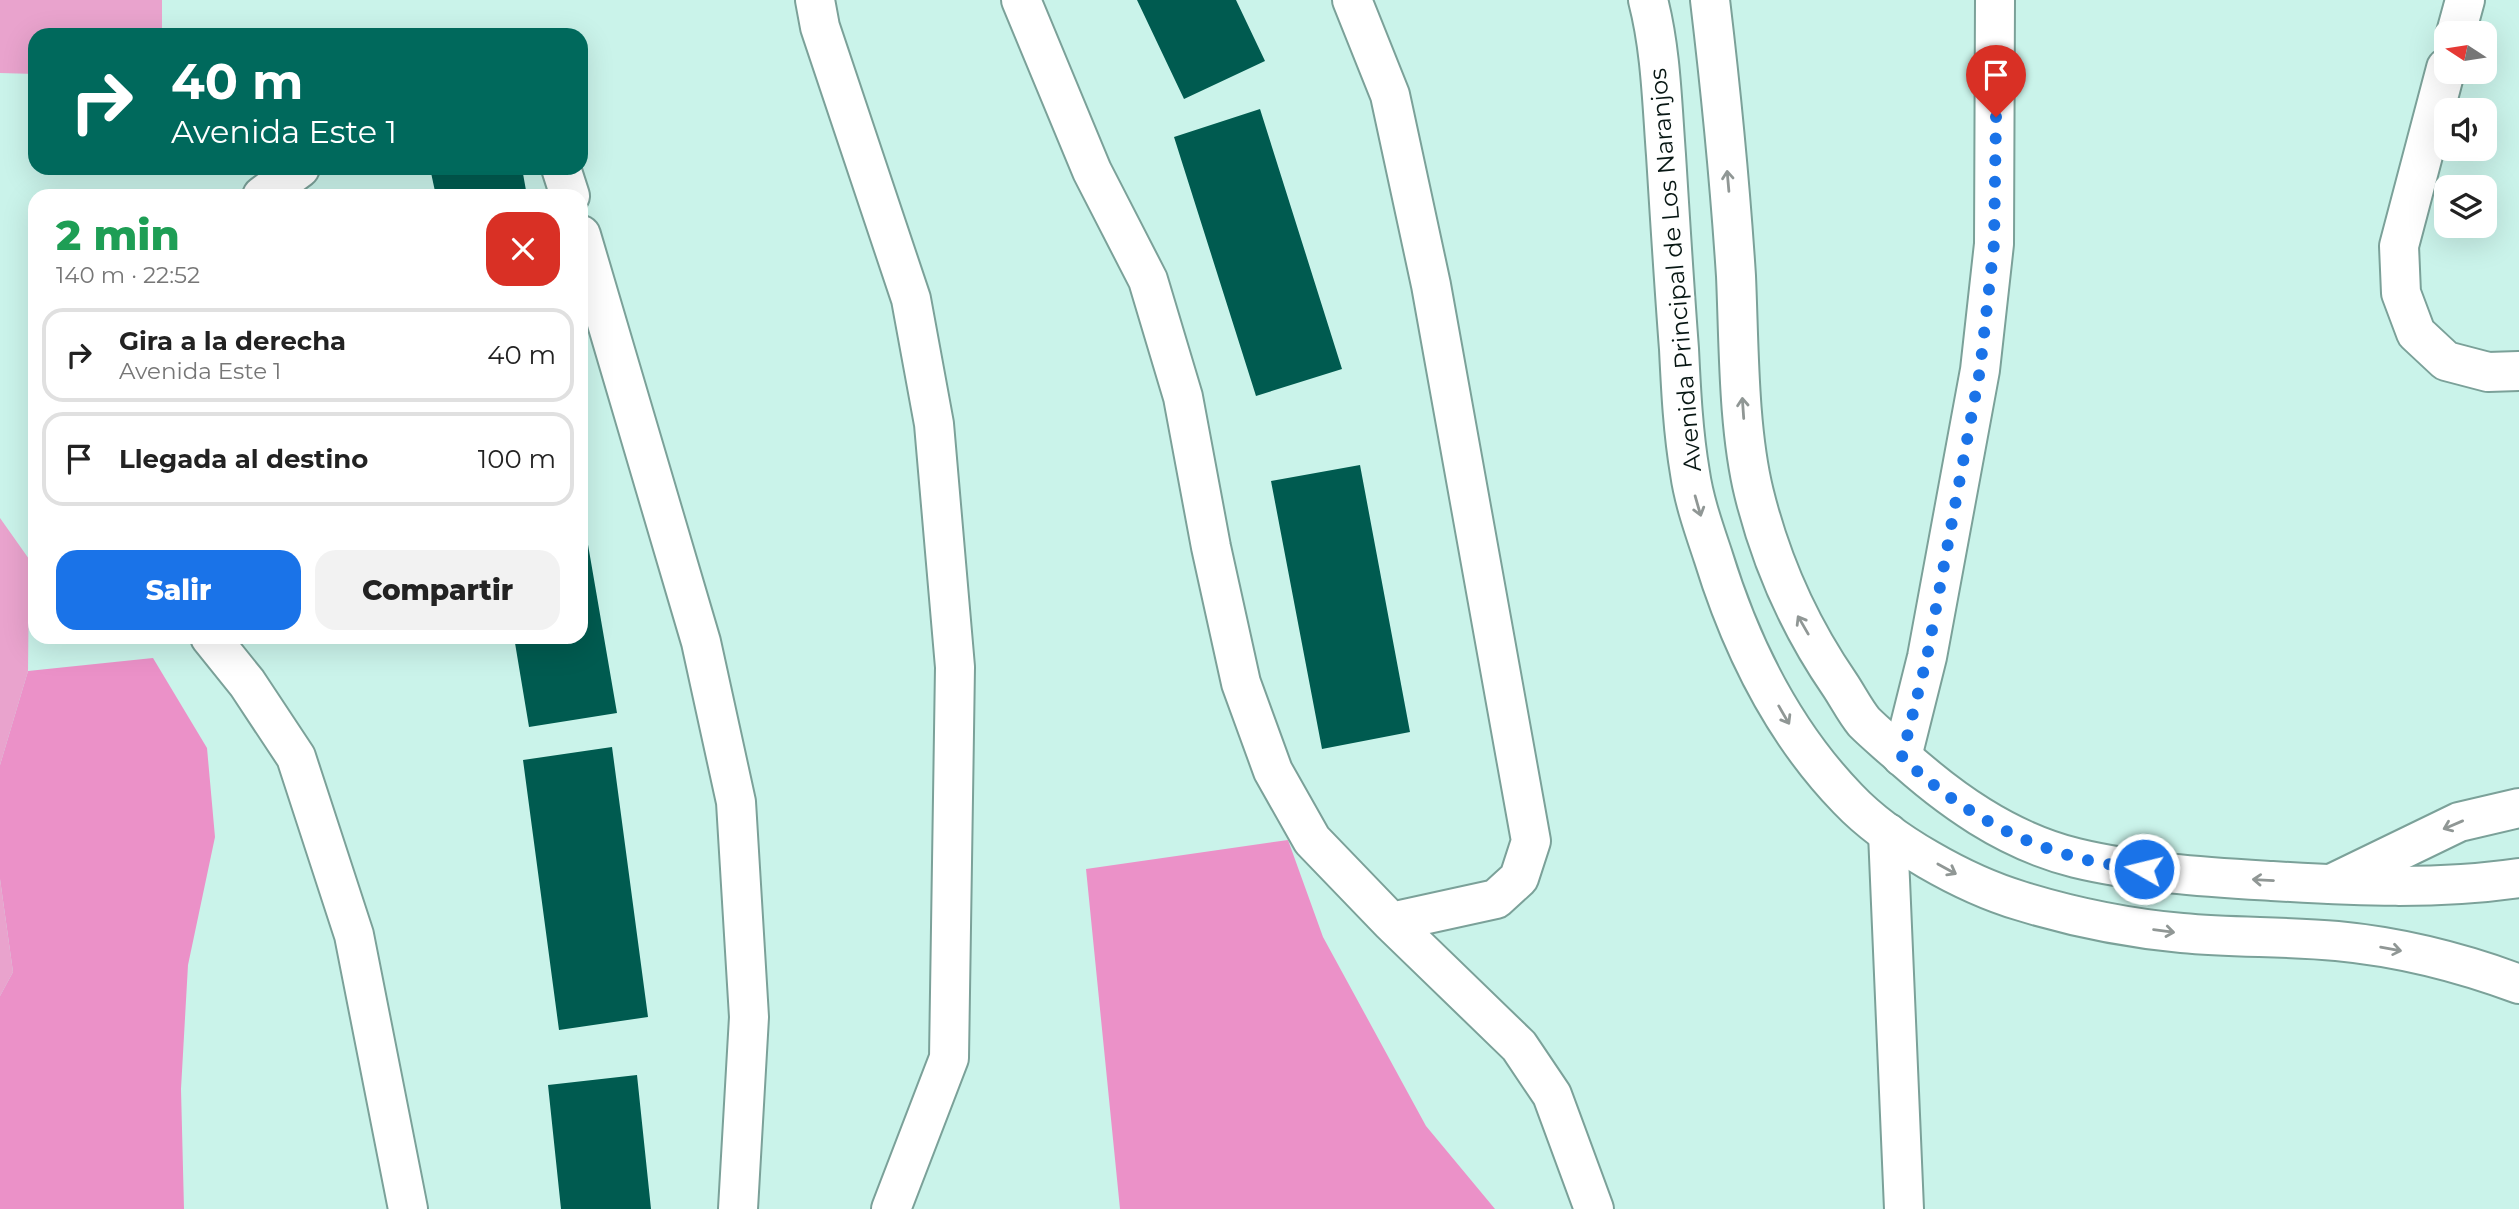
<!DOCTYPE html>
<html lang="es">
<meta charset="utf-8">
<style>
:root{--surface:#fff;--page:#f2f2f2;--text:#222;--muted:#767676;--line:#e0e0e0;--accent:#1a73e8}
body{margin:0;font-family:Montserrat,sans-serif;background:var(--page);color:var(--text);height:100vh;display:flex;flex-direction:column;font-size:26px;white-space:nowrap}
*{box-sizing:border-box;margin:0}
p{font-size:23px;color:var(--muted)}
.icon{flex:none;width:38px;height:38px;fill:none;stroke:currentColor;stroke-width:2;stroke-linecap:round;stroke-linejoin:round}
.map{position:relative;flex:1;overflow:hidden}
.sheet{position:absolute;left:28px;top:189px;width:560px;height:455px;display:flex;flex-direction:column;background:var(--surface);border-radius:21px;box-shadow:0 7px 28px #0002}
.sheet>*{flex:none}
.banner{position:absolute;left:28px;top:28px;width:560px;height:147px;border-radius:21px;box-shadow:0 7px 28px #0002;background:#00695c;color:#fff;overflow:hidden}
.needle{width:46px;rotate:282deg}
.fabs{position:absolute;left:2434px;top:21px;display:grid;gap:14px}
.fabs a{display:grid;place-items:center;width:63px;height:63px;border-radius:14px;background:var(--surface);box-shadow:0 7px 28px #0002;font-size:35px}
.pin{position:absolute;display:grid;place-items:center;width:60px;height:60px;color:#fff;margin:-72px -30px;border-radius:50% 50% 50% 0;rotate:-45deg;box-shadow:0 0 7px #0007}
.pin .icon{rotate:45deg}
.me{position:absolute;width:77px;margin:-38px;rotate:278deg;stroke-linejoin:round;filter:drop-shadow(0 0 5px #0008)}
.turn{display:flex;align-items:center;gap:24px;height:147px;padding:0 28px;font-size:32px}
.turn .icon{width:91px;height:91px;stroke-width:2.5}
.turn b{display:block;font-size:49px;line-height:60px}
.round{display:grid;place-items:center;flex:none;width:74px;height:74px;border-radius:21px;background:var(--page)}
.head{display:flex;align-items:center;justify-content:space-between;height:119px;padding:0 28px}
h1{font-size:42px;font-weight:800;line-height:52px;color:#1e9e55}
.button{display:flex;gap:14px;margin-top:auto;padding:14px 28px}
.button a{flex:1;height:80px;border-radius:21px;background:var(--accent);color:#fff;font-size:28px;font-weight:800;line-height:80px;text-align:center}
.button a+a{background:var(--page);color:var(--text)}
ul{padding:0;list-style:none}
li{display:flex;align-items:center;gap:21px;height:94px;margin:0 14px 10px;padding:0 14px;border:4px solid var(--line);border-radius:21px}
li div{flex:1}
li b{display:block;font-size:26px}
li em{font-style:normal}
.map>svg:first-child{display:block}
.green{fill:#e9a3cd}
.forest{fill:#eb91c8}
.building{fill:#005b50}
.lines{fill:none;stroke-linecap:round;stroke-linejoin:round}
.street-casing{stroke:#7ba199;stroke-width:42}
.secondary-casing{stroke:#7ba199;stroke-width:42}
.street{stroke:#fff;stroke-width:38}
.secondary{stroke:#fff;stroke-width:38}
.oneway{stroke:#909795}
.route{stroke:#1a73e8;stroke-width:12;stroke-dasharray:0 21.6}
.labels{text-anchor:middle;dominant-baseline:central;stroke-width:7;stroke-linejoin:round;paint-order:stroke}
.street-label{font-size:24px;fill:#081714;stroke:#fff}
</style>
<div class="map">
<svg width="2519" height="1209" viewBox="0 0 2519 1209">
<rect width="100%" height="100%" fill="#caf3ea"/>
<path class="green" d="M0 0H162V35H35V74L0 73Z
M0 518 29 559 28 671 0 765Z
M0 879 13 972 0 996Z"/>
<path class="forest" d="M153 658 207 748 215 837 188 965 181 1089 184 1209H0V996L13 972 0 879V765L28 671Z
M1288 840 1323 937 1426 1126 1495 1209H1120L1086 869Z"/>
<path class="building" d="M1137 0H1236L1265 61 1184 99Z
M1260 109 1342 369 1256 396 1174 137Z
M430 168H522L527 196H436Z
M1360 465 1410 732 1322 749 1271 481Z
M581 504 617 713 529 727 514 637H581Z
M612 747 648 1017 559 1030 523 760Z
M637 1075 651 1209H561L548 1085Z"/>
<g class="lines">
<defs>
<path id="street" d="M815 0 820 27 911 299 934 424 955 667 949 1058 891 1209
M1021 0 1092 171 1148 280 1183 397 1211 547 1241 683 1273 771 1312 840 1391 922 1519 1046 1552 1095 1594 1209
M1352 0 1390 95 1431 285 1531 841 1519 878 1496 899 1391 922
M2456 33 2465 0
M2446 68 2399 246 2401 293 2416 333 2446 361 2488 372 2519 371
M561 168 570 196
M262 196 300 168
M581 235 701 642 736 802 749 1017 738 1209
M210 637 247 683 296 757 354 935 408 1209
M1902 757 1927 657 1980 370 1994 244 1995 0
M1888 833 1904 1209
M2331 884 2459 822 2519 808"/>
<path id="secondary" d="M1648 0C1661 50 1662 103 1666 155 1670 219 1674 284 1679 349 1681 390 1683 432 1690 473 1694 501 1704 529 1713 556 1740 644 1783 732 1848 799 1889 842 1964 884 2021 901 2073 917 2127 928 2182 933 2233 938 2286 936 2337 941 2400 947 2460 962 2519 984
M1710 0C1721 92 1730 184 1736 276 1739 344 1738 428 1754 493 1771 562 1800 627 1840 685 1848 697 1855 711 1864 722 1874 732 1886 742 1896 751 1948 799 2007 841 2076 858 2138 873 2208 877 2272 881 2354 886 2437 890 2519 878"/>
</defs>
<use href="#street" class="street-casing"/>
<use href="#secondary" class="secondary-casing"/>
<use href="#street" class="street"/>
<use href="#secondary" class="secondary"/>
</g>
<defs><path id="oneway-shaft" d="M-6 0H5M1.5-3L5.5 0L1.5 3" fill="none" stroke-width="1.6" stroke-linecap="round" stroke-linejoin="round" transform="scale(1.75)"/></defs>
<g class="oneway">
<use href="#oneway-shaft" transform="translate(1728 181) rotate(-95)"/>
<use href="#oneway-shaft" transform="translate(1743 408) rotate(-94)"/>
<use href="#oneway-shaft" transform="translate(1698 506) rotate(74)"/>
<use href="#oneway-shaft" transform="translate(1803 625) rotate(-120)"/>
<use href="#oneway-shaft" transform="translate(1784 715) rotate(60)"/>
<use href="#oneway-shaft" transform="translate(2453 825) rotate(157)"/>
<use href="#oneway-shaft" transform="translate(1947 869) rotate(29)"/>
<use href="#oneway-shaft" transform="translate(2263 880) rotate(-177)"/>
<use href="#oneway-shaft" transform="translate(2164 931) rotate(7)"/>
<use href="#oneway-shaft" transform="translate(2391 949) rotate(10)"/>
</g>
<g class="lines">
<path class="route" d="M1996 117 1994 244 1980 370 1927 657 1902 757C1949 803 2011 840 2075 857 2097 863 2121 866 2144 869"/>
</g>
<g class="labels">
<g class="street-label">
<text transform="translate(1675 270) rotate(-95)">Avenida Principal de Los Naranjos</text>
</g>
</g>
</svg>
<div class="fabs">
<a><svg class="needle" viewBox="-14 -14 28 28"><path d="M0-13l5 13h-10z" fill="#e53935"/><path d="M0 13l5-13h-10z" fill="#767676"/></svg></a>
<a><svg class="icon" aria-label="sound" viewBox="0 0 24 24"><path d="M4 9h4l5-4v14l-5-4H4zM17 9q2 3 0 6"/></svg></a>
<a><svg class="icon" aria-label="layers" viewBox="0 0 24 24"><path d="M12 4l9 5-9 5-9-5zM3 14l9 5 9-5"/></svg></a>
</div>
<div class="pin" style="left:1996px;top:117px;background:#d93025"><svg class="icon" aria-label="arrive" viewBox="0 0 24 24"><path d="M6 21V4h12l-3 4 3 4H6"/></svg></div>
<svg class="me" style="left:2144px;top:869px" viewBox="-20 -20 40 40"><circle r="17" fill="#1a73e8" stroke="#fff" stroke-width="3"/><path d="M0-11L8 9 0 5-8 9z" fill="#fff"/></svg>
<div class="banner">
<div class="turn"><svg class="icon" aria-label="right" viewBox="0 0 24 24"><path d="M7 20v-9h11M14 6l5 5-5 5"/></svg><div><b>40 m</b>Avenida Este 1</div></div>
</div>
<section class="sheet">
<div class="head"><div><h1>2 min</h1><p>140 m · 22:52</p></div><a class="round" style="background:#d93025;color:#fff"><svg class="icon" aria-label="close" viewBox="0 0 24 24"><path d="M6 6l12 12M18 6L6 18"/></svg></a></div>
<ul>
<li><svg class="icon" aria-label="right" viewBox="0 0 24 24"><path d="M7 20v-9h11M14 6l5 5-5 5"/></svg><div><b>Gira a la derecha</b><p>Avenida Este 1</p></div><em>40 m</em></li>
<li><svg class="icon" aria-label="arrive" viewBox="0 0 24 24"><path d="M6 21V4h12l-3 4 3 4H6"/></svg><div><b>Llegada al destino</b></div><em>100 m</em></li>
</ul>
<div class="button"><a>Salir</a><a>Compartir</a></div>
</section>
</div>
